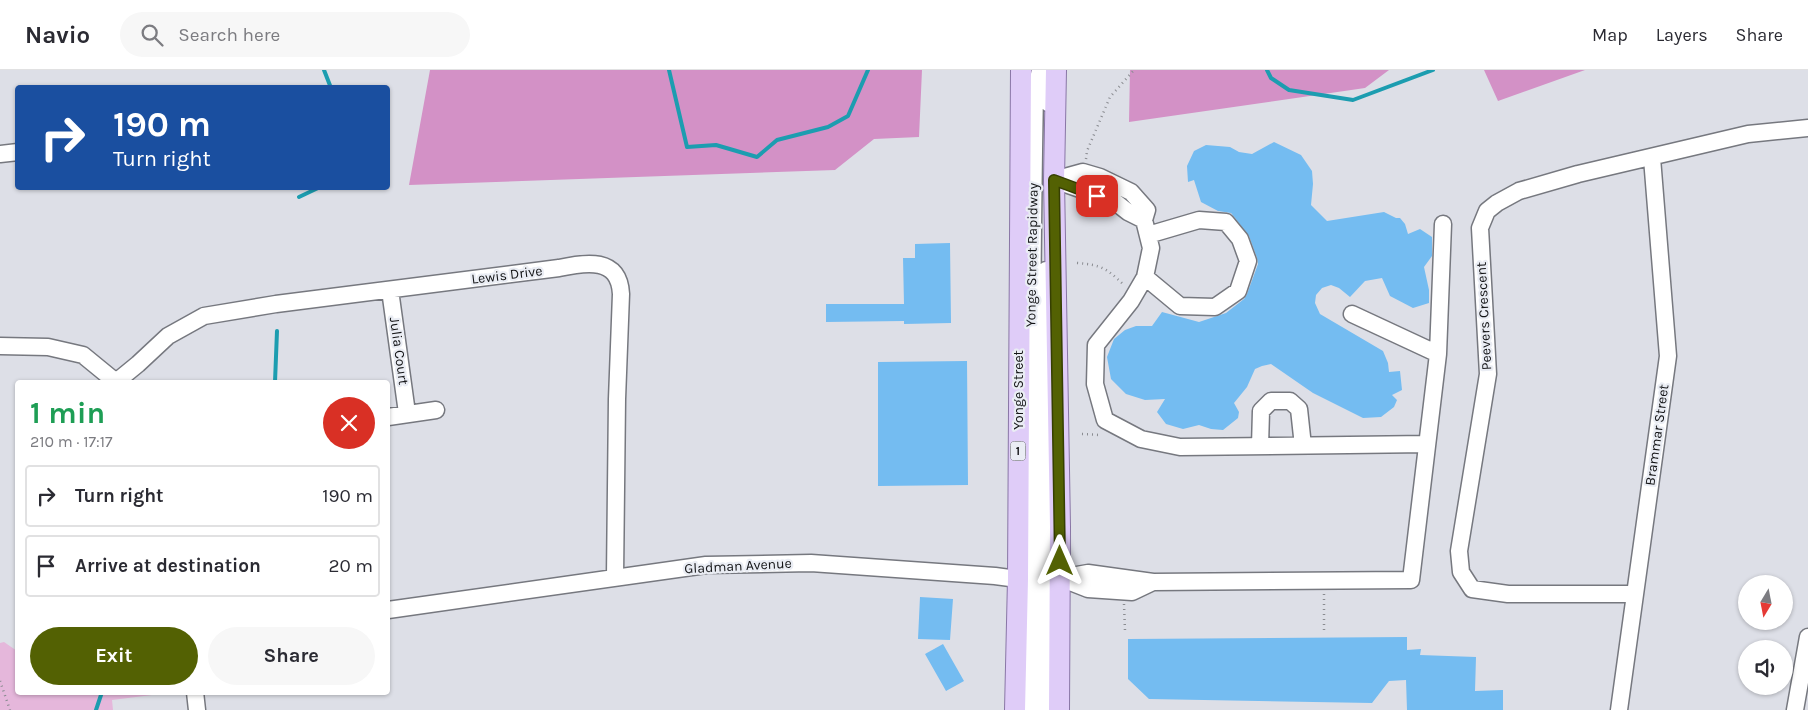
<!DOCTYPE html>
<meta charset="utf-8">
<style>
:root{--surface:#fff;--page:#f7f7f7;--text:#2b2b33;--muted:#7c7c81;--line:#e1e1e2;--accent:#536103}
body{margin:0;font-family:Karla,sans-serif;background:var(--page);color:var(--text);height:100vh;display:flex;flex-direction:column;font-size:19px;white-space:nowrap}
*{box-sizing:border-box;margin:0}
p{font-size:16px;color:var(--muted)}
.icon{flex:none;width:28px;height:28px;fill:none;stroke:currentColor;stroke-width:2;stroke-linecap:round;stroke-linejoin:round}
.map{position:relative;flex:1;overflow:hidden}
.drawer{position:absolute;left:15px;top:310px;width:375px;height:315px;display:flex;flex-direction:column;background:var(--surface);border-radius:5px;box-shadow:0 1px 4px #0004}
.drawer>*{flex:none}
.banner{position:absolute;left:15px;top:15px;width:375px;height:105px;border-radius:5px;box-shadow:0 1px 4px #0004;background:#1a4fa0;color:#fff;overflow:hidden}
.needle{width:32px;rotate:190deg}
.buttons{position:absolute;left:1738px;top:505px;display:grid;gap:10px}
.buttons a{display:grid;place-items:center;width:55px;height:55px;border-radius:50%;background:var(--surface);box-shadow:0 1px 4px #0004;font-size:25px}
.pin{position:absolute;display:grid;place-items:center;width:42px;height:42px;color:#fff;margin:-21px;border-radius:10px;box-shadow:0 2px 8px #0006}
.me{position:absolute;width:55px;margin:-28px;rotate:0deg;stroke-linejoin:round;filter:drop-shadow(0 0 4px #0008)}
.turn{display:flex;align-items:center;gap:18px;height:105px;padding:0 15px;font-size:22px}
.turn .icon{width:65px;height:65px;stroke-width:2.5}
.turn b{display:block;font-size:35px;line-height:42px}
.round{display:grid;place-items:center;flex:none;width:52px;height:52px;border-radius:26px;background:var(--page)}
.summary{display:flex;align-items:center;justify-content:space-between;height:85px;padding:0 15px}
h1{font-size:30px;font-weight:700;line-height:38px;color:#1e9e55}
.cta{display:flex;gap:10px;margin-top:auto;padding:10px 15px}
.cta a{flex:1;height:58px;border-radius:30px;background:var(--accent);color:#fff;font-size:20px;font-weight:700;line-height:58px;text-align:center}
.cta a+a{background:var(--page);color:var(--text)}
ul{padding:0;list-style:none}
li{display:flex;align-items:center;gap:15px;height:62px;margin:0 10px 8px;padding:0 5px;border:2px solid var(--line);border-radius:5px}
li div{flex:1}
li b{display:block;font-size:19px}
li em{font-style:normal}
header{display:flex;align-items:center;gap:30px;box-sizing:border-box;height:70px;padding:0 25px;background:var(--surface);border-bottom:1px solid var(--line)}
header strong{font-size:24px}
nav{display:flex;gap:28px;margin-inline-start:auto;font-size:18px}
.search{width:350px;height:45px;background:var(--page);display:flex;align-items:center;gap:12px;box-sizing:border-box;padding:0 18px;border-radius:28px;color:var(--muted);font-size:19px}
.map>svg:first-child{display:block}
.green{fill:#e5b7db}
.forest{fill:#d391c6}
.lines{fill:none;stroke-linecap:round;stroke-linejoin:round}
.stream{stroke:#1c9db0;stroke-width:4}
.building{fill:#74bcf1}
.minor-casing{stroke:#76787f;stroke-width:19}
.major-casing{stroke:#8976a6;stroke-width:22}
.path{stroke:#8a8c91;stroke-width:2.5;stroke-dasharray:1 4;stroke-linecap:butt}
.minor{stroke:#fff;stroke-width:16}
.major{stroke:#dfccf8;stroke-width:20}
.route-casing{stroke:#363f02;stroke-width:12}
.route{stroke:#536103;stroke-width:9}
.labels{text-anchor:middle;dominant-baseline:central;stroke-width:4.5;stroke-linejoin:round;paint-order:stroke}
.shield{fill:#eaedf4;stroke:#545559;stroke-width:1}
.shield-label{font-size:12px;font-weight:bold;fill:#131416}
.street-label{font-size:14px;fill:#131416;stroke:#eaedf4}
</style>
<header>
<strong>Navio</strong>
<div class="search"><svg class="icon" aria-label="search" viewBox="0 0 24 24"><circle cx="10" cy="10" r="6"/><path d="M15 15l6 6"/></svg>Search here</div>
<nav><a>Map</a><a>Layers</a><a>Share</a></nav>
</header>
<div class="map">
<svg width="1808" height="640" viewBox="0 0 1808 640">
<rect width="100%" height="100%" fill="#dddfe7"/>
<path class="green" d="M4 572 17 581 18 622 168 623 112 630 113 640H0V573Z"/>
<path class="forest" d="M430 0H922L919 67 874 69 835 100 409 115Z
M1130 0H1389L1365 18 1129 52Z
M1484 0H1585L1498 31Z"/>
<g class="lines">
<path class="stream" d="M324 0 331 18
M669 0 687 77 716 75 757 87 777 70 828 57 848 46 868 0
M1267 0 1271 8 1289 20 1353 30 1433 0
M299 127 318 118
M275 312 277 261
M96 640 102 622"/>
</g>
<path class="building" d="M1274 72 1301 85 1312 101 1313 114 1311 135 1327 151 1384 142 1396 148H1400L1405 154 1408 164 1420 159 1432 167V186L1424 197 1429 220V233L1413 238 1390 226 1382 208 1365 211 1350 227 1339 218 1331 215 1322 218 1316 225 1315 233 1320 244 1383 281 1388 293 1389 302 1400 301 1402 320 1392 325 1397 330 1394 337 1381 347 1363 348 1313 323 1271 294 1262 296 1255 299 1247 317 1234 333 1239 342 1238 348 1223 360 1211 359 1199 355 1183 359 1166 354 1157 342 1165 329 1145 330 1126 324 1111 309 1107 287 1114 269 1125 260 1136 256H1152L1162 242 1199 252 1226 243 1244 229 1247 224 1258 194 1257 188 1249 166 1231 143 1218 141 1201 132 1194 110 1188 112 1187 96 1194 81 1206 75 1230 77 1239 82 1252 84Z
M950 173 951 253 904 254V251L826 252V234H904L903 188H915V174Z
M967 291 968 415 878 416V292Z
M920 527 953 529 950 570 918 569Z
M1407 567V580L1421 579 1420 585 1476 587 1475 621 1503 620V640H1407L1406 610 1389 611 1372 633 1149 629 1128 609V569Z
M943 574 964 611 946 621 925 584Z"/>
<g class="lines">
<defs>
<path id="minor" d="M1043 0 1048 22V33
M0 84 18 82
M1054 110 1083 102 1100 107 1131 122 1147 140 1144 150 1151 178 1145 207 1131 231 1096 275 1095 314 1105 350 1141 369 1180 377 1427 374
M1054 110 1114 131 1128 142 1144 150
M1145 207 1180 236 1215 237 1238 221 1248 191 1240 169 1226 152 1199 150 1148 165
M390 220 407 343
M1352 244 1438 284
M0 276 48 277 83 285 116 312
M116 312 138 294 168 266 204 246 276 234 559 198C586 192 619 187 621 224L617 329 615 507
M388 347 436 340
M1260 376 1261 341 1271 331H1290L1299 339 1303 376
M1060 508 1088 519 1132 522 1153 512
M1634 524H1508L1472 519 1461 502 1459 481 1488 304 1480 158 1487 141 1497 133 1519 121 1578 104 1748 64 1808 58
M388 540 706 495 811 493 995 506 1018 509 1060 508 1088 503 1153 512 1411 510 1438 284 1443 154
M195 622 197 640
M1030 640C1031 434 1031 229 1035 23L1040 0
M1043 640 1046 200
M1619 640 1668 286 1652 88
M1795 640 1808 567"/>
<path id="major" d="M1056 0 1054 110 1060 457 1059 640
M1015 640 1018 509 1021 0"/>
</defs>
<use href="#minor" class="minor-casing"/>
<use href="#major" class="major-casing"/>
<path class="path" d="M1086 89 1087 81 1110 27 1134 0
M1077 193C1102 195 1106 198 1124 215
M1082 364 1100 365
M1124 534 1125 561
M1324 560V524
M0 611 10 640"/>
<use href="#minor" class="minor"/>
<use href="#major" class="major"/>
</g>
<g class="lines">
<defs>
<path id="route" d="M1060 491 1054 110 1097 126"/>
</defs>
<use href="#route" class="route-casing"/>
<use href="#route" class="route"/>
</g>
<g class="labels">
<rect class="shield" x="1010.5" y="371.5" width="15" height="19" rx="4"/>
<g class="shield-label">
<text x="1018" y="381">1</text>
</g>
<g class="street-label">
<text transform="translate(1032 185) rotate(-89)">Yonge Street Rapidway</text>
<text transform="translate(507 205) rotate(-7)">Lewis Drive</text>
<text transform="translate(1484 246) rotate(-93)">Peevers Crescent</text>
<text transform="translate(399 281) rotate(82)">Julia Court</text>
<text transform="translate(1018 320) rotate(-90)">Yonge Street</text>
<text transform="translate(1657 365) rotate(-82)">Brammar Street</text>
<text transform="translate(738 496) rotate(-3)">Gladman Avenue</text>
</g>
</g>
</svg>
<div class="buttons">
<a><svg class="needle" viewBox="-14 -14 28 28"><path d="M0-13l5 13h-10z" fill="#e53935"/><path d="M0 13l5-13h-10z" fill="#7c7c81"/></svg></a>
<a><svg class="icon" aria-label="sound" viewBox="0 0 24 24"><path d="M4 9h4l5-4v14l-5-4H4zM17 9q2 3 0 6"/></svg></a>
</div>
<div class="pin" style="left:1097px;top:126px;background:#d93025"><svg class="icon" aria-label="arrive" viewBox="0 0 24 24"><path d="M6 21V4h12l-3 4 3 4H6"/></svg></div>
<svg class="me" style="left:1060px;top:491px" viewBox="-20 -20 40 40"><path d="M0-17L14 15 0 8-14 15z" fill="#536103" stroke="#fff" stroke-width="4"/></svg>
<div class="banner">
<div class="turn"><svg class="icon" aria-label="right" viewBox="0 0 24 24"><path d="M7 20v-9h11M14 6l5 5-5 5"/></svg><div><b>190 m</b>Turn right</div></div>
</div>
<section class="drawer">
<div class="summary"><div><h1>1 min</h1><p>210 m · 17:17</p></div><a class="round" style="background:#d93025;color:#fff"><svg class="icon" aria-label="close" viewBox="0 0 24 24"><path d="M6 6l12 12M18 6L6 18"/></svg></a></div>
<ul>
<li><svg class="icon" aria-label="right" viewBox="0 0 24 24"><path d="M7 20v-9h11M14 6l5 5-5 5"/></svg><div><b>Turn right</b></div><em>190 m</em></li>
<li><svg class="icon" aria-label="arrive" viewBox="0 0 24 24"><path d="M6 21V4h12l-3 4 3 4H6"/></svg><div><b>Arrive at destination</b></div><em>20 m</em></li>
</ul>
<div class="cta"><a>Exit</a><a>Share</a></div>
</section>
</div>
